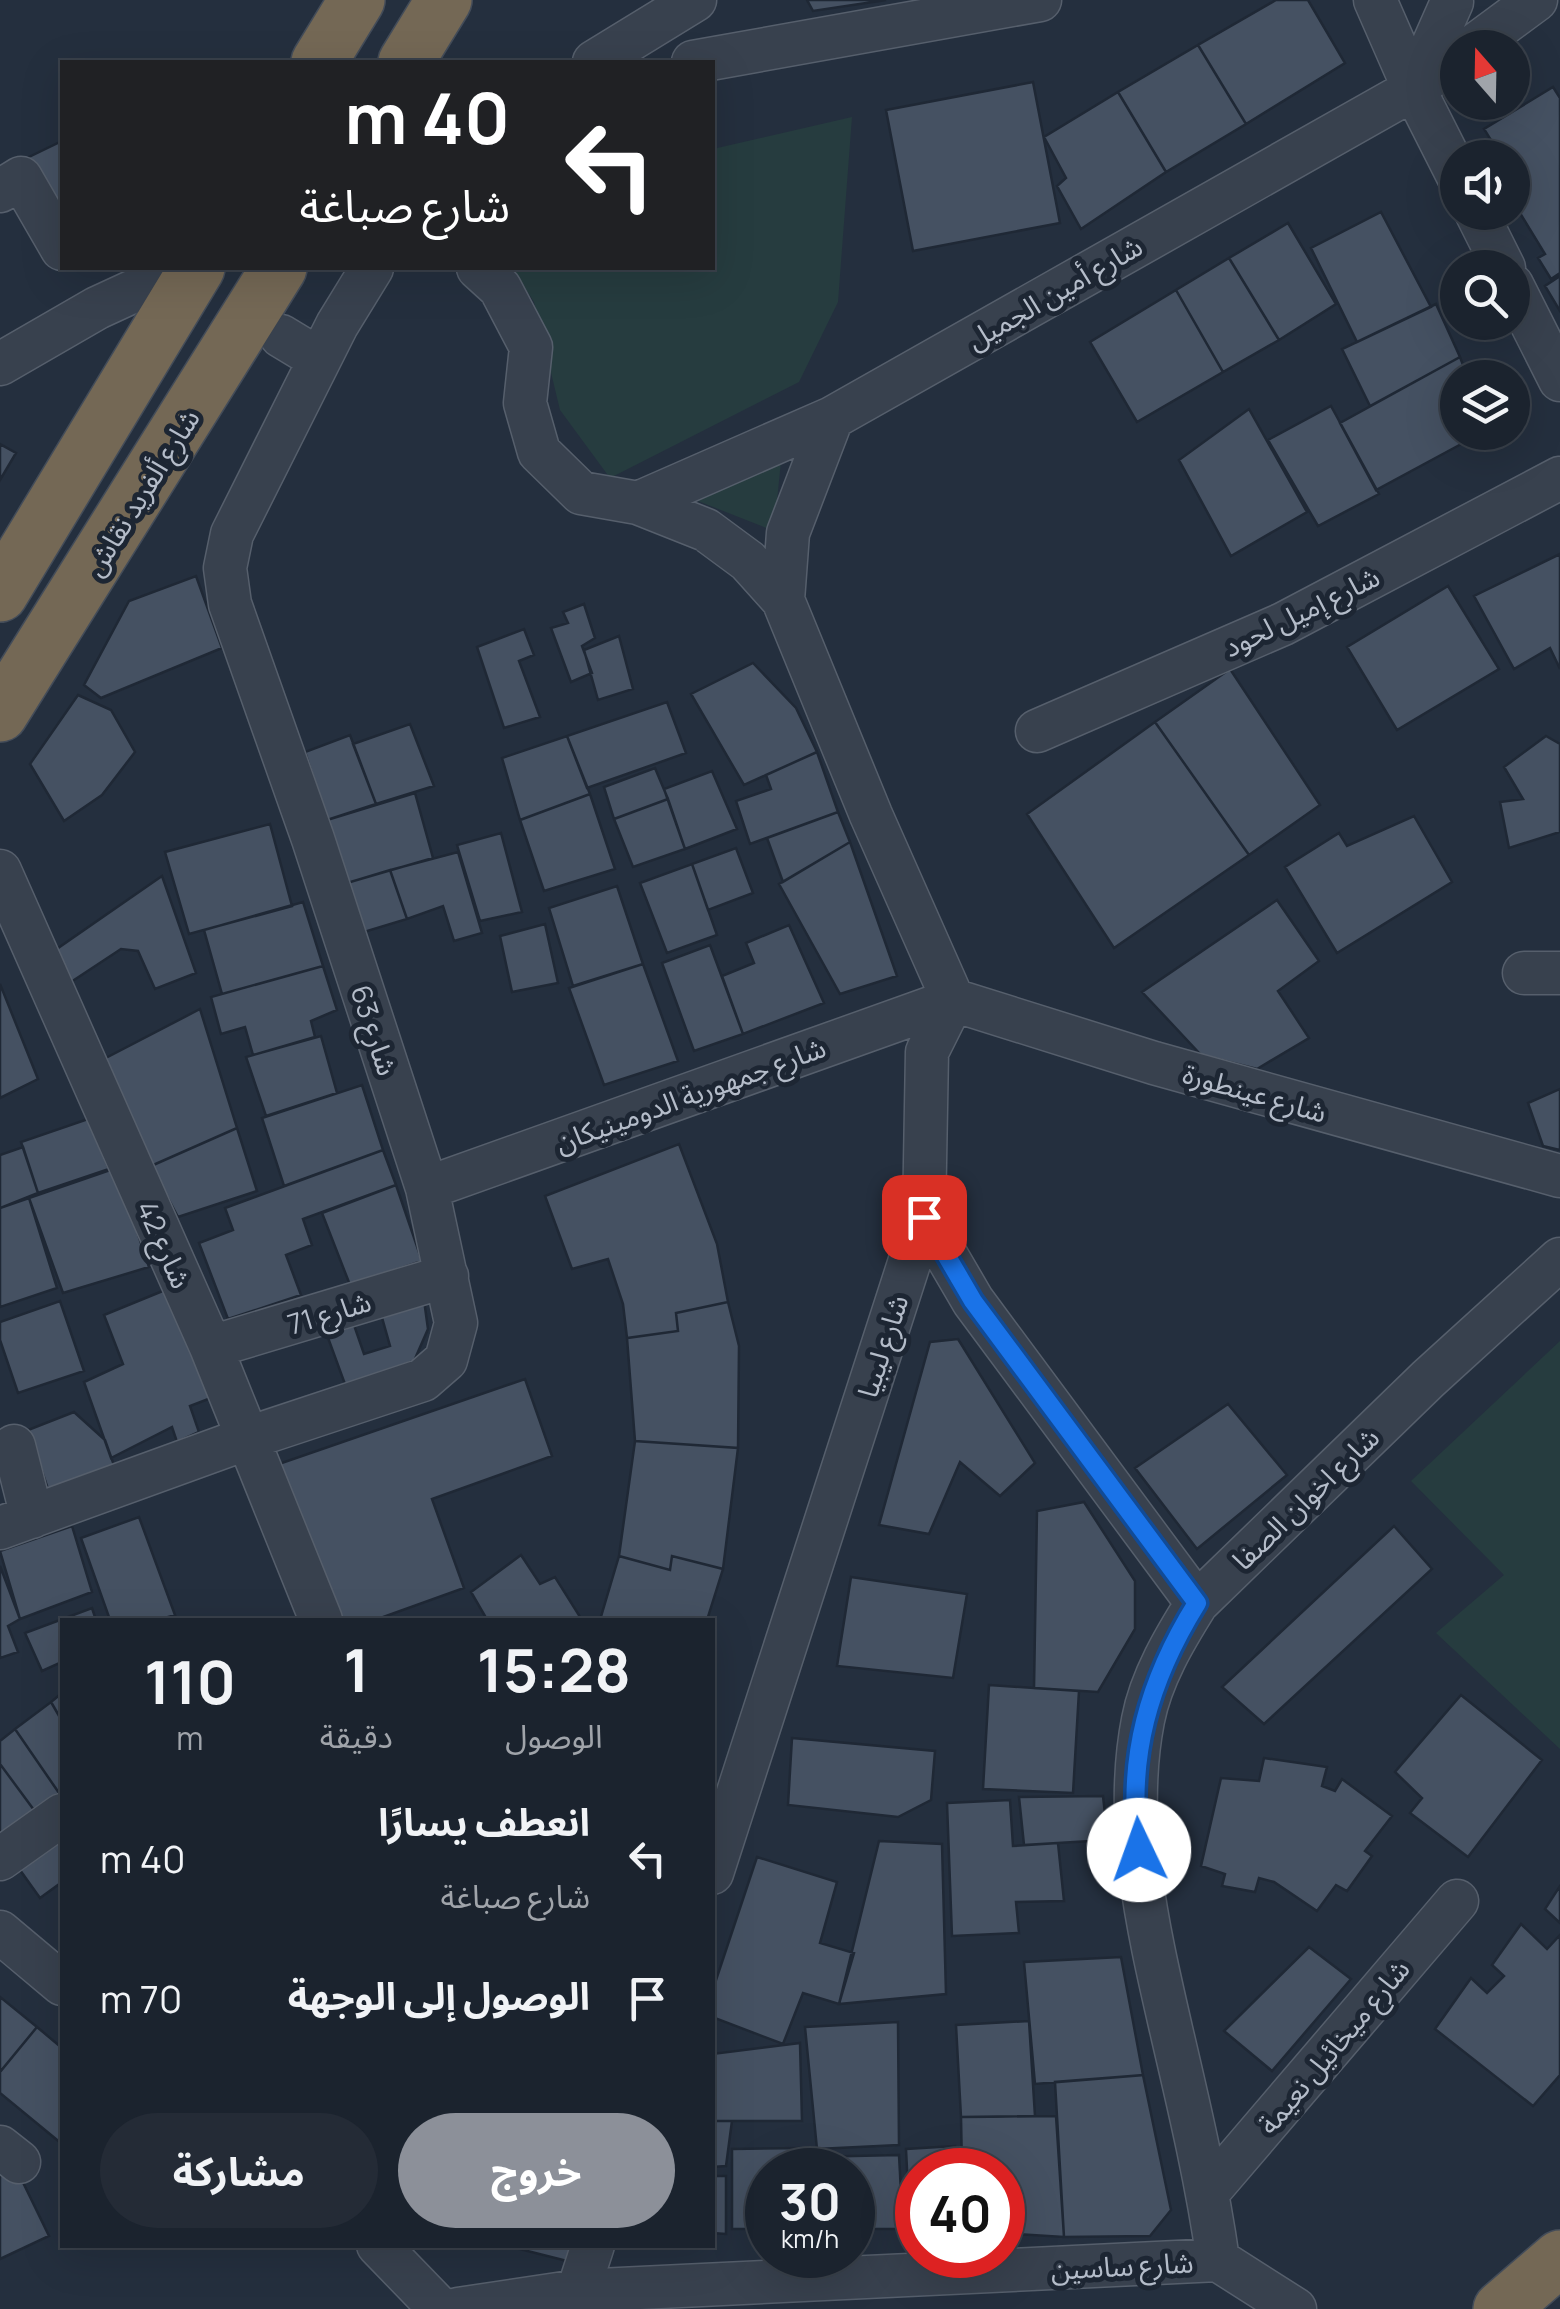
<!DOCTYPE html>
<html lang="ar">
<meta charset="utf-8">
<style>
:root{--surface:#1b232e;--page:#242b36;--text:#f1f3f6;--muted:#a0a4aa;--line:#39404a;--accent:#8c9099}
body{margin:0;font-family:Manrope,"Noto Sans Arabic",sans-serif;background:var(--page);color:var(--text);direction:rtl;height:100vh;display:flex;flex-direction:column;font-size:38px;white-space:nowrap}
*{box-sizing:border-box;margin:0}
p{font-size:32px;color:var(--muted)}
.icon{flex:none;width:55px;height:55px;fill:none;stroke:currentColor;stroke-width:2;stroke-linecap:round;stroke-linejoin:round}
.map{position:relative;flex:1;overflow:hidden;direction:ltr}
.sheet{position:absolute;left:60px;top:1618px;width:655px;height:630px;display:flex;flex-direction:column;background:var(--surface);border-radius:0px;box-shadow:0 10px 40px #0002,0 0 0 2px var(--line);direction:rtl}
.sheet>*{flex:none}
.hud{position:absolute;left:60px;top:60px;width:655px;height:210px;border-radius:0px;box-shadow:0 10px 40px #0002,0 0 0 2px var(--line);direction:rtl;background:#202124;color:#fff;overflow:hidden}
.needle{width:65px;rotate:340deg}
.buttons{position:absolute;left:1440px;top:30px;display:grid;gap:20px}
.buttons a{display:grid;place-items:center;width:90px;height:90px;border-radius:50%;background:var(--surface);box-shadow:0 10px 40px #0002,0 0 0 2px var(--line);font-size:50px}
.speed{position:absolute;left:745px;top:2148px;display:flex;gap:20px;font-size:50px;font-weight:700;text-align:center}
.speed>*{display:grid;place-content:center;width:130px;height:130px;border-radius:50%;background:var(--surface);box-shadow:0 10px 40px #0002,0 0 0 2px var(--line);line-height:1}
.speed small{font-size:25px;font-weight:400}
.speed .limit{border:15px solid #d22;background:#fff;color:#111}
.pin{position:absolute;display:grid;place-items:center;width:85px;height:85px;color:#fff;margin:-42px;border-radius:20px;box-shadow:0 5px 15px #0006}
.me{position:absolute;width:110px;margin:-55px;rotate:357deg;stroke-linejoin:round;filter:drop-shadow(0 0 8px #0008)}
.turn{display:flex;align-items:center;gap:35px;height:210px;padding:0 40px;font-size:45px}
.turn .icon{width:130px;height:130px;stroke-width:2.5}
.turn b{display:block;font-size:70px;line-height:85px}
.eta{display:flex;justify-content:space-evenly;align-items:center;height:170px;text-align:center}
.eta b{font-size:60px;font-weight:700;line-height:70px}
.button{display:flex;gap:20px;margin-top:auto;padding:20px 40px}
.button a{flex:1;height:115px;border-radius:60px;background:var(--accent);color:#fff;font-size:40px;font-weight:700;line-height:115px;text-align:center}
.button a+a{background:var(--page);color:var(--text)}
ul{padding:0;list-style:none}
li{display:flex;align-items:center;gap:30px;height:140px;padding:0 40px}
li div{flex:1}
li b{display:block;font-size:38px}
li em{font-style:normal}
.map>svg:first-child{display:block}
.green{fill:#263c3f}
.building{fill:#455162;stroke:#1f2835;stroke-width:2.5}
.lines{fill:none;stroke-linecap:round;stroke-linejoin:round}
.minor-casing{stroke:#565f6c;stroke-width:45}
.highway-casing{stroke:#434c59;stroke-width:58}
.minor{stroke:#38414e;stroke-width:42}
.highway{stroke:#746855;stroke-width:55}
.route-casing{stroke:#114b97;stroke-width:25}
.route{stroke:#1a73e8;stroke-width:18}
.labels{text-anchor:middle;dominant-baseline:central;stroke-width:10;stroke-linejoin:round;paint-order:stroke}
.street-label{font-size:28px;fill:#b4bcc9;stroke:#1d2633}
</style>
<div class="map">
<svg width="1560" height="2309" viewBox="0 0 1560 2309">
<rect width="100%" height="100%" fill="#242f3e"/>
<path class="green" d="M852 117 838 302 799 382 610 478 560 410 534 302 512 268H712L713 149Z
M781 461 774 531 698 501Z
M1560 1341V1749L1436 1633 1504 1575 1411 1481Z"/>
<path class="building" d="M807 0H886L813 11Z
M1276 0H1308L1345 63 1246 124 1198 45Z
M1198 45 1246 124 1166 172 1118 92Z
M1033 82 1060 223 913 251 886 110Z
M1553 87 1560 98V273L1551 279 1538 258 1545 254 1512 200V158H1491L1499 153 1484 129Z
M1118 92 1166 172 1081 229 1057 186 1066 178 1044 137Z
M62 141V227L29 157Z
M1381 212 1431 307 1357 342 1311 248Z
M1288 223 1336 304 1279 340 1229 258Z
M1229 258 1279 340 1223 372 1176 290Z
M1560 276V311L1545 286Z
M1176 290 1223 372 1137 422 1090 342Z
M1436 304 1460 357 1370 406 1342 349Z
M1460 357 1468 378H1458V432H1468L1465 442 1376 490 1340 423Z
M1331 406 1379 494 1318 526 1268 440Z
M1249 409 1307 512 1231 556 1179 460Z
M0 444 16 453 0 480Z
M1560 554V669L1550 648 1514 669 1474 596Z
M196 576 222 648 101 698 84 685 129 601Z
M1448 586 1499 669 1397 730 1347 647Z
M584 604 595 638 582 646 592 673 571 682 551 628 568 623 563 612Z
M524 629 534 655 519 661 540 717 504 728 477 647Z
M619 636 633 689 598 700 584 650Z
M753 663 796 708 817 752 744 785 691 694Z
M1230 669 1320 805 1249 855 1155 722Z
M78 695 111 710 135 752 102 795 64 821 30 764Z
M667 702 686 753 587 788 567 736Z
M1155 722 1249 855 1114 948 1027 814Z
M410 724 434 786 376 804 353 744Z
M350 735 376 804 327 820 305 752Z
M567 736 590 794 520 820 502 758Z
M1546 736 1560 744V832L1509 848 1500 802 1523 799 1504 767Z
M817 752 838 812 750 844 736 801 771 789 766 775Z
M655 768 668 799 614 819 604 787Z
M712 771 737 829 685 849 664 789Z
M415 793 433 858 347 883 327 820Z
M590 794 615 869 544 891 520 820Z
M668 799 685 849 633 867 614 819Z
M838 812 850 842 783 882 767 838Z
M1414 816 1452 882 1337 953 1285 867 1339 833 1347 846Z
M270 824 292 906 189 934 165 852Z
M501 833 522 912 480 921 457 845Z
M850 842 897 976 840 994 779 884Z
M736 848 753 893 708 910 692 864Z
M458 852 482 933 454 941 443 906 407 919 390 870Z
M692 864 717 935 667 953 640 883Z
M390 870 407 919 364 932 347 883Z
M162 876 196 973 155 989 138 951 121 949 68 984 51 953Z
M617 886 643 964 573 986 549 908Z
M1277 900 1319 961 1278 991 1309 1038 1257 1069 1201 1055 1142 992Z
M303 902 323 966 222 994 204 930Z
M545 924 558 983 512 992 500 936Z
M789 925 824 1003 743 1034 722 976 754 963 746 943Z
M710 945 743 1034 694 1051 662 963Z
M643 964 678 1061 604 1085 569 988Z
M323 966 337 1010 311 1021 315 1037 253 1055 245 1027 221 1034 211 997Z
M0 984 38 1079 0 1098Z
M200 1009 237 1128 151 1166 100 1061Z
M321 1036 337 1093 266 1116 246 1057Z
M362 1085 383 1150 284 1186 262 1118Z
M1560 1089V1150L1543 1146 1528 1103Z
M88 1119 109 1169 38 1193 21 1142Z
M237 1128 257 1191 178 1217 151 1166Z
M679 1144 717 1244 728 1302 676 1313 678 1331 627 1338 623 1304 608 1259 572 1269 545 1196Z
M23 1147 38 1193 0 1208V1155Z
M383 1150 396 1185 303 1219 312 1245 286 1255 301 1295 228 1319 199 1243 233 1230 225 1208Z
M116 1168 149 1267 63 1293 29 1198Z
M396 1185 422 1261 350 1285 322 1213Z
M29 1198 57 1288 0 1307V1208Z
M170 1288 211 1398 190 1406 199 1432 177 1442 172 1427 111 1458 84 1382 123 1364 104 1315Z
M424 1300 428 1329 414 1361 346 1387 327 1335 354 1325 364 1354 390 1346 381 1314Z
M60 1301 84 1371 18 1393 0 1340V1322Z
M728 1302 739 1346 738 1448 635 1441 627 1338 678 1331 676 1313Z
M958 1339 1035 1463 1000 1496 960 1462 929 1534 879 1525 930 1342Z
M525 1379 552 1456 432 1499 464 1588 375 1620H332L273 1466Z
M1228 1404 1287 1475 1197 1549 1135 1468Z
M74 1412 105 1440 115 1468 49 1492 28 1430Z
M635 1441 738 1448 723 1569 672 1556 670 1570 619 1556Z
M1084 1502 1135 1581V1629L1098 1692 1034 1688 1037 1511Z
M139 1517 175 1615 158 1620H110L81 1538Z
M72 1526 92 1592 20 1619 0 1551Z
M1394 1526 1432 1569 1264 1724 1222 1687Z
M521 1555 540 1584 555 1577 582 1620H478L485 1616 471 1592Z
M619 1556 670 1570 672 1556 723 1569 707 1620H600Z
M0 1566 20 1619 8 1626 18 1652 0 1658Z
M851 1577 967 1594 953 1678 837 1666Z
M92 1608 96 1620H62V1662L42 1671 25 1633Z
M989 1685 1079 1691 1073 1793 983 1789Z
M62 1693V1721L51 1702Z
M1461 1695 1542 1760 1468 1857 1410 1813 1422 1798 1395 1772Z
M51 1702 62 1721V1791L59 1793 15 1729Z
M15 1729 59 1793 34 1810 0 1764V1741Z
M792 1738 935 1751 931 1800 898 1817 788 1805Z
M1264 1758 1327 1767 1322 1786 1335 1791 1342 1779 1392 1816 1365 1851 1372 1856 1347 1891 1336 1885 1317 1911 1274 1882 1259 1878 1255 1892 1222 1886 1225 1874 1201 1866 1221 1778 1259 1781Z
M0 1764 34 1810 0 1837Z
M1103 1796 1108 1840 1024 1845 1019 1797Z
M1010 1800 1013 1846 1058 1843 1064 1901 1016 1902 1019 1933 952 1936 947 1803Z
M62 1832V1882L40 1898 15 1863Z
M879 1841 942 1844 946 1994 839 2004Z
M757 1857 837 1882 820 1943 854 1953 839 2004 803 1993 783 2044 712 2017V1992Z
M1560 1886V1923L1545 1909Z
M1521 1924 1547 1949 1560 1935V2075L1533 2106 1435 2029 1471 1978 1487 1993 1504 1976 1492 1965Z
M1309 1947 1351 1979 1272 2071 1224 2031Z
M1121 1957 1143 2075 1035 2084 1024 1962Z
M0 1997 37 2027 0 2072Z
M1029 2021 1035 2116 961 2117 956 2025Z
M898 2022 899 2145 817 2149 805 2027Z
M37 2027 62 2048V2144L0 2093V2072Z
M800 2043 802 2121H712V2054Z
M1143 2075 1171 2210 1150 2236 1064 2237 1055 2082Z
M1056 2116 1064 2237 1002 2233V2170H962L961 2117Z
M712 2121H732L726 2166 712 2167Z
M955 2146 956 2170H918V2230H910L906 2149Z
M803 2148V2170H768V2229H732V2149Z
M899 2155 903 2229H852V2170H809L808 2157Z
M16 2168 49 2236 0 2259V2176Z
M712 2176H726V2234L712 2233Z
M504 2245H572L567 2261Z"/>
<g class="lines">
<defs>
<path id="minor" d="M1375 0 1414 89 1458 176
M1471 48 1536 0
M594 62 695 0
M693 62 1040 0
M1414 88 1452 2
M0 191 21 178 62 249
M1476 212 1504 268
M478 268 500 288 531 347 525 403 539 452 581 493 638 503 706 530 748 561 783 600 871 815 953 1000
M1512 285 1560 380
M281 336 319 359
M0 364 97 308 162 278
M638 503 832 418 1414 89 1458 57
M783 600 788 533 832 418
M1037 731 1283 624 1560 478
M0 871 211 1347 321 1620
M1524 973H1560
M953 1000 1154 1063 1560 1176
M427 1188 953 1000
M924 1217 973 1301 1197 1603
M211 1347 447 1276
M14 1446 32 1517
M0 1528 248 1438 423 1380 446 1360 456 1323 427 1188 313 839 230 604 225 568 232 534 337 325 372 268
M0 1859 62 1815
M712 1873 924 1217 927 1052 953 1000
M0 1932 62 1984
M0 2147 19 2162
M1209 2191 1457 1901
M378 2245 440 2309
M1218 2260C1207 2182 1189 2106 1171 2029 1148 1929 1123 1823 1143 1720 1151 1678 1175 1638 1197 1603L1428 1379 1560 1259
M578 2291 593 2245
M458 2309 578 2291 1218 2260 1295 2309"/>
<path id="highway" d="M319 62 357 0
M406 62 444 0
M0 594 197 268
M0 714 279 268
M1501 2309 1560 2258"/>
</defs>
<use href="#minor" class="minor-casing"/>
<use href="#highway" class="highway-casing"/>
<use href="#minor" class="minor"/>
<use href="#highway" class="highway"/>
</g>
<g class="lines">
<defs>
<path id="route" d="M924 1217 973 1301 1197 1603C1149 1680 1126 1758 1139 1850"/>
</defs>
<use href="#route" class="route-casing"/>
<use href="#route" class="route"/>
</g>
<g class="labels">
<g class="street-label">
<text transform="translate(1054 292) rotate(-30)">شارع أمين الجميل</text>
<text transform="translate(141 492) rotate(-58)">شارع ألفريد نقاش</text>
<text transform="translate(1301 611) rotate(-26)">شارع إميل لحود</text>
<text transform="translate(375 1030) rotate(72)">شارع 63</text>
<text transform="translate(1255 1092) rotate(16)">شارع عينطورة</text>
<text transform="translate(690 1094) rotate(-20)">شارع جمهورية الدومينيكان</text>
<text transform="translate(165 1244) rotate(66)">شارع 42</text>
<text transform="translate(329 1312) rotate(-17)">شارع 71</text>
<text transform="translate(882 1346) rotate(-72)">شارع ليبيا</text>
<text transform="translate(1305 1498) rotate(-44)">شارع اخوان الصفا</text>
<text transform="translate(1333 2046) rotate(-50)">شارع ميخائيل نعيمة</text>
<text transform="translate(1122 2265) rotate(-3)">شارع ساسين</text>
</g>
</g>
</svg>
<div class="buttons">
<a><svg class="needle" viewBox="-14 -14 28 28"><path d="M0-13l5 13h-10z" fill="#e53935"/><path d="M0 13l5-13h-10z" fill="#a0a4aa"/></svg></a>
<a><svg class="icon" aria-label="sound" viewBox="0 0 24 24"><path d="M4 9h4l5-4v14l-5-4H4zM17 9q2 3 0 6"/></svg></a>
<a><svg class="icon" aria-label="search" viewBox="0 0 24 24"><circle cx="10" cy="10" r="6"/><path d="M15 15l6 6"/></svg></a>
<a><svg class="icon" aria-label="layers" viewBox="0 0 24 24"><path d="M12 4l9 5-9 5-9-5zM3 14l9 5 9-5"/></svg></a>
</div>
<div class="speed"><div>30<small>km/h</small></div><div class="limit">40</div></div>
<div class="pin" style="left:924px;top:1217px;background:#d93025"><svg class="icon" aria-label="arrive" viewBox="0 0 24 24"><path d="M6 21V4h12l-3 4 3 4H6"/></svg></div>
<svg class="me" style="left:1139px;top:1850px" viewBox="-20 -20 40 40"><circle r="19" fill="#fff"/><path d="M0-13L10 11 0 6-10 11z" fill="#1a73e8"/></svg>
<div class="hud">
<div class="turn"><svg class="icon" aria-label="left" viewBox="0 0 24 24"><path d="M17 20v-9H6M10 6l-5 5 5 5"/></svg><div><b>40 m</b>شارع صباغة</div></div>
</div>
<section class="sheet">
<div class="eta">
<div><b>15:28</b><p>الوصول</p></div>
<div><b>1</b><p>دقيقة</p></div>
<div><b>110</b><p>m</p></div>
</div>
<ul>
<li><svg class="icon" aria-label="left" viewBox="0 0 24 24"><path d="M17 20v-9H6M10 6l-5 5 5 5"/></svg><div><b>انعطف يسارًا</b><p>شارع صباغة</p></div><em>40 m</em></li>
<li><svg class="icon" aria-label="arrive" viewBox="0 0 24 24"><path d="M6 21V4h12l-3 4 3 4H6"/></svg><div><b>الوصول إلى الوجهة</b></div><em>70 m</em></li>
</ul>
<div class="button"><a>خروج</a><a>مشاركة</a></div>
</section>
</div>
